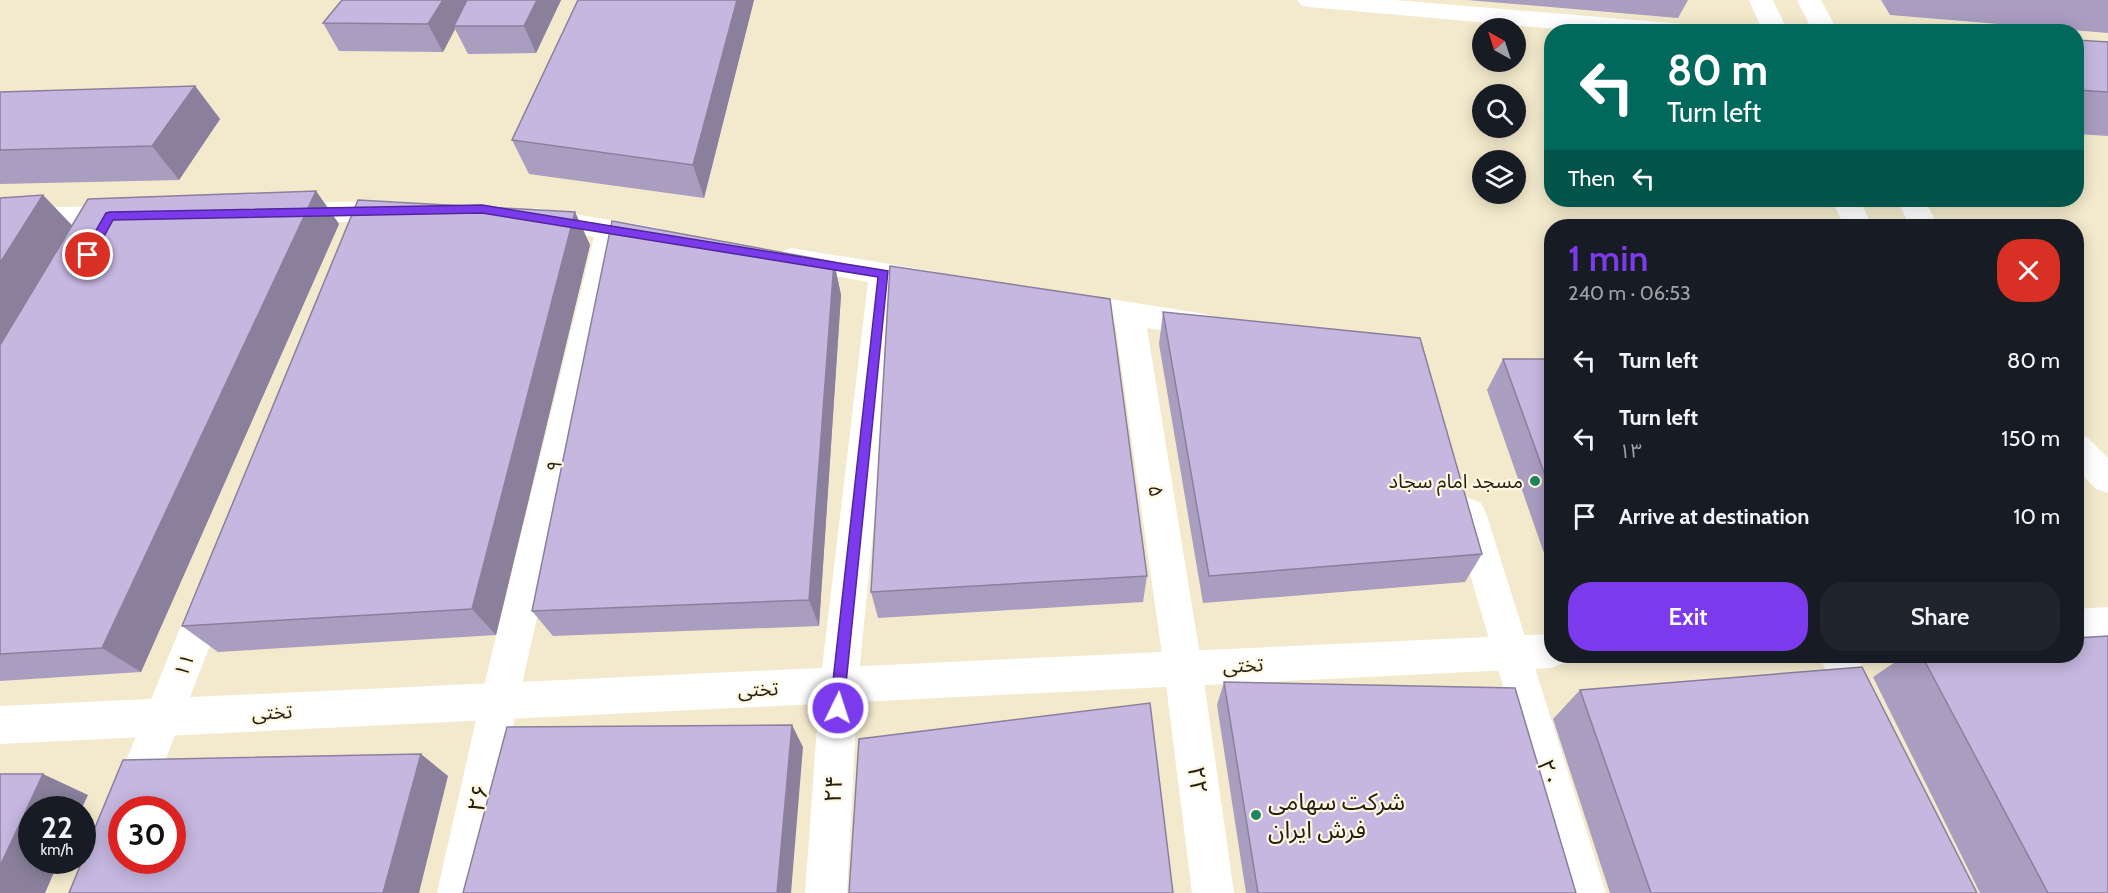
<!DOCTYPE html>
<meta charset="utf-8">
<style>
:root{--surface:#171b24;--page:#20242c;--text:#f1f3f6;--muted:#9ea1a6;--accent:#7c3aed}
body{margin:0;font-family:Cabin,"Noto Sans Arabic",sans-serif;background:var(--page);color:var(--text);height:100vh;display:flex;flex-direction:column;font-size:22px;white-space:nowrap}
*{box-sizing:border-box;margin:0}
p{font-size:20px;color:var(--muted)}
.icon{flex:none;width:33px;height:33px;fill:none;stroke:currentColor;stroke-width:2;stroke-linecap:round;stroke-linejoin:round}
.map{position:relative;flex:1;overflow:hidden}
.sheet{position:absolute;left:1544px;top:219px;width:540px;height:444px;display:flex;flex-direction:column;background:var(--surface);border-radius:24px;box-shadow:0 3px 15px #0003}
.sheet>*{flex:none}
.guide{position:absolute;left:1544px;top:24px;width:540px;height:183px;border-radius:24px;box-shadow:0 3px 15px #0003;background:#00695c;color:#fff;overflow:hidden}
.needle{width:39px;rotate:321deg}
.buttons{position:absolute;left:1472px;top:18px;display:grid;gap:12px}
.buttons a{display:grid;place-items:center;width:54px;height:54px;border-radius:50%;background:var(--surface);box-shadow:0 3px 15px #0003;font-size:30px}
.speed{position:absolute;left:18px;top:796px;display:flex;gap:12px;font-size:30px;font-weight:700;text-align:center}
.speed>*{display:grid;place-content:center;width:78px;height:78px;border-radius:50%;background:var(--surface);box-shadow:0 3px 15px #0003;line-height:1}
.speed small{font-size:15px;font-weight:400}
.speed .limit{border:9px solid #d22;background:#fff;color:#111}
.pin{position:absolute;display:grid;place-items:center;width:51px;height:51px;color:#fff;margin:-26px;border:3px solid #fff;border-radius:50%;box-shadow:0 2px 6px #0007}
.me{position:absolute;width:66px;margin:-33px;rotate:4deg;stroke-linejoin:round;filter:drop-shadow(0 0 4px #0008)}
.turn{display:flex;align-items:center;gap:21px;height:126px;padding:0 24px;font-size:27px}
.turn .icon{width:78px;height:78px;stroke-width:2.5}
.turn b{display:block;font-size:42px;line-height:51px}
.then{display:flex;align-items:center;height:57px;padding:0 24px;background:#0003;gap:12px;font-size:22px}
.round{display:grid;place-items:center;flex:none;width:63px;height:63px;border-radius:24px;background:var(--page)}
.summary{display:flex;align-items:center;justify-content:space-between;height:102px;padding:0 24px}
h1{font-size:36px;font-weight:600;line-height:45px;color:var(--accent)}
.primary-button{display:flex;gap:12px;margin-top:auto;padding:12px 24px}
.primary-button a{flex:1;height:69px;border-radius:24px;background:var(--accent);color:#fff;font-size:24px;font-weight:600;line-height:69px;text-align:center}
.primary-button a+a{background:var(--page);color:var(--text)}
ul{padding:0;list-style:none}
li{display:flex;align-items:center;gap:18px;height:78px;padding:0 24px}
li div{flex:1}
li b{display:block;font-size:22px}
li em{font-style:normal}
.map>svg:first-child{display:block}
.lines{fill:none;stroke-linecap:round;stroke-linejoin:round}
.minor{fill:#fff;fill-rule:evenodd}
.tertiary{fill:#fff;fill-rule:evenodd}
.wall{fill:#a99dc0}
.shaded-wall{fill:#8a809c}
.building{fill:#c5b7df;stroke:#8a809c;stroke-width:1.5;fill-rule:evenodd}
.route{fill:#7c3aed;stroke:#51269a;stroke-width:1.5}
.poi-dot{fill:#1f8560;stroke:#fff7e0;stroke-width:2}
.labels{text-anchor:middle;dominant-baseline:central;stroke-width:4.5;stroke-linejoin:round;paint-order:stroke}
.street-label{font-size:20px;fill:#231f15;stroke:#fff7e0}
.poi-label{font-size:20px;fill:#231f15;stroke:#fff7e0;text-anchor:end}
.near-street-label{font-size:24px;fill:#231f15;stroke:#fff7e0}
.near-poi-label{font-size:24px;fill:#231f15;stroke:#fff7e0;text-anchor:start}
</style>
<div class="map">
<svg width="2108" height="893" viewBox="0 0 2108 893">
<rect width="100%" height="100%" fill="#f3eacd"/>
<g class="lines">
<path class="minor" d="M1297 0H1394L1684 24 1693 27 1696 32H1591L1309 7 1301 5Z
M1749 0H1773L1788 32H1763Z
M1797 0H1821L1838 32H1813Z
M1832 200H1860L1872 226H1844Z
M1897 200H1925L1938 226H1910Z
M398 201 408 204 412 211 408 218 398 221 285 223 275 220 271 213 275 206 285 203Z
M122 206 132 209 136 216 132 223 122 226 0 228V208Z
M536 208 654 227 664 230 668 237 664 244 654 247 622 242 518 702 479 893H437L480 702 594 237 526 225 522 218 526 211Z
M791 248 932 271 942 274 947 282 942 290 932 293 897 287 858 685 847 893H805L820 685 868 282 781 266 776 259 781 252Z
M1066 292 1205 314 1216 318 1220 326 1216 334 1205 338 1147 328 1202 668 1234 893H1192L1164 668 1115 323 1055 311 1051 303 1055 295Z
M2076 434 2088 438 2108 458V493L2096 489 2076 469Z
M1469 498 1481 503 1486 513 1606 893H1564L1452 513 1457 503Z
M212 578 225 583 230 594 146 810H122V828L112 824 106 810 194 594 199 583Z
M1819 656H1857L1883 708 1878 721 1864 726 1850 721Z"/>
<path class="tertiary" d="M2108 607V641L2076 643V609Z
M1551 634V656H1568L1564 663 1551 668 0 744V706Z"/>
</g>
<path class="wall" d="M561 0 536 53 468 54 455 29 443 52 339 51 323 23Z
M754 0 704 198 529 174 512 140Z
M1467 0H1688L1678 18Z
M1881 0H2108V33L1890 15Z
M2076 40 2108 42V136L2076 134Z
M195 86 220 119 179 180 0 184V92Z
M316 191 339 224 141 672 0 681V198L43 195 72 225Z
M575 212 590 245 496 635 218 652 182 626Z
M834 262 841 295 819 626 553 636 532 611Z
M1163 312 1482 554 1465 582 1203 603 1159 344Z
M1503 359H1551V573L1487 390Z
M1147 576 1143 602 878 618 871 592Z
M1904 656H2076L2108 893H1980L1873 677Z
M1224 682 1576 893H1246L1217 705Z
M1580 690 1977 893H1610L1553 719Z"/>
<path class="shaded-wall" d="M443 0H472L454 26 455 29 443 52 428 24Z
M537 0H561L536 53 524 26Z
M737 0H754L704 198 693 165Z
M195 86 220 119 179 180 152 146Z
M316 191 339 224 141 672 102 648Z
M43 195 75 229 0 354V263Z
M575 212 590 245 496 635 472 609Z
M834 262 841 295 819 626 809 600Z
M792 725 803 747 791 893H777Z
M421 754 448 776 419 893H383Z
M43 774 88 795 81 810H32V861H59L45 893H0V866Z"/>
<path class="building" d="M342 0H443L428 24 323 23Z
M467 0H537L524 26H454Z
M578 0H737L693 165 512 140Z
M2076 40 2108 42V92L2076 90Z
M195 86 152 146 0 150V92Z
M316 191 102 648 0 654V345L88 199Z
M43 195 0 263V198Z
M358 200 575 212 472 609 182 626Z
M612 221 834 262 809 600 532 611Z
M890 266 1110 299 1147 576 871 592Z
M1163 312 1420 338 1482 554 1209 576Z
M1503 359H1551V492Z
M2108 636V893H2048L1922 656H2076V638Z
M1862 667 1977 893H1651L1580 690Z
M1224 682 1515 688 1576 893H1258Z
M1150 703 1173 893H849L859 739Z
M792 725 777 893H463L507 727Z
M421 754 383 893H69L82 861V859L123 760ZM122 810H172V861H122Z
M0 774H43L0 866Z"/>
<path class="route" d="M482 205 888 271 843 713 838 716 832 713 830 708 878 277 482 213 113 220 92 258H84L82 255 106 213 110 212Z"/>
<g class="poi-dot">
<circle cx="1535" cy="481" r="6"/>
<circle cx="1256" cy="815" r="6"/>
</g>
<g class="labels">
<g class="street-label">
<text transform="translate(554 466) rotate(-77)">۹</text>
<text transform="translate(1156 491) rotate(81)">۵</text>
<text transform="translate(184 665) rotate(-68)">۱۱</text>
<text transform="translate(1243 665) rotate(-3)">تختی</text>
<text transform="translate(758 689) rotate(-3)">تختی</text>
<text transform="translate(272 712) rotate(-3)">تختی</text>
</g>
<g class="poi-label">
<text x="1523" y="481">مسجد امام سجاد</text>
</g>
<g class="near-street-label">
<text transform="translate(1549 773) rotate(73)">۲۰</text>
<text transform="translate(1198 780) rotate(82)">۲۲</text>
<text transform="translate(833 789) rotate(-86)">۲۴</text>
<text transform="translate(478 798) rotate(-78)">۲۶</text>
</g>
<g class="near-poi-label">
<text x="1268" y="801">شرکت سهامی<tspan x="1268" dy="28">فرش ایران</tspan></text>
</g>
</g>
</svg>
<div class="buttons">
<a><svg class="needle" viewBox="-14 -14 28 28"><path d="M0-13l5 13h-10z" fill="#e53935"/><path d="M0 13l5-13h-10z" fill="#9ea1a6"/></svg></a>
<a><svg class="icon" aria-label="search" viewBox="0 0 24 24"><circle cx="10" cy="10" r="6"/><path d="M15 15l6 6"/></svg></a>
<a><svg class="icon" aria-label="layers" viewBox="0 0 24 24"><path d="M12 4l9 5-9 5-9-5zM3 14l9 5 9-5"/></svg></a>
</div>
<div class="speed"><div>22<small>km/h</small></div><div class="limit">30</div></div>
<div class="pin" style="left:88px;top:255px;background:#d93025"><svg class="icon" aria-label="arrive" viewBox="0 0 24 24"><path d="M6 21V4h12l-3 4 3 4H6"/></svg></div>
<svg class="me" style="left:838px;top:708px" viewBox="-20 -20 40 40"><circle r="17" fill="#7c3aed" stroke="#fff" stroke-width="3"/><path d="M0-11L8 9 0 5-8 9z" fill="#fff"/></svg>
<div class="guide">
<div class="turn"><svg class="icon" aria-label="left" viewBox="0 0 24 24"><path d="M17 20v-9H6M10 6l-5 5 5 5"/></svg><div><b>80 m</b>Turn left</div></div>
<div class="then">Then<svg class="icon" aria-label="left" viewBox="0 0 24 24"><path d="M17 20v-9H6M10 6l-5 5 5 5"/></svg></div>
</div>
<section class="sheet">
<div class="summary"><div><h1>1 min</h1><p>240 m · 06:53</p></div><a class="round" style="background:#d93025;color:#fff"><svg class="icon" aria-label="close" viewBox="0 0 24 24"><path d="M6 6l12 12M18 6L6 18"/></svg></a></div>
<ul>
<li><svg class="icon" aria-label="left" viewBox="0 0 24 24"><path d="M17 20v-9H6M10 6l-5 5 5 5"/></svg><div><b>Turn left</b></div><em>80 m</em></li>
<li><svg class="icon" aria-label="left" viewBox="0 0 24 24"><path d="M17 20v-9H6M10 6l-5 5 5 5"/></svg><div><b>Turn left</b><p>۱۳</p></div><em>150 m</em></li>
<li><svg class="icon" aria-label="arrive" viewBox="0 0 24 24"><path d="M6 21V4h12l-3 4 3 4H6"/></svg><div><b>Arrive at destination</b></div><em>10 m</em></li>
</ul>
<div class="primary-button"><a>Exit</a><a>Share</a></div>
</section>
</div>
